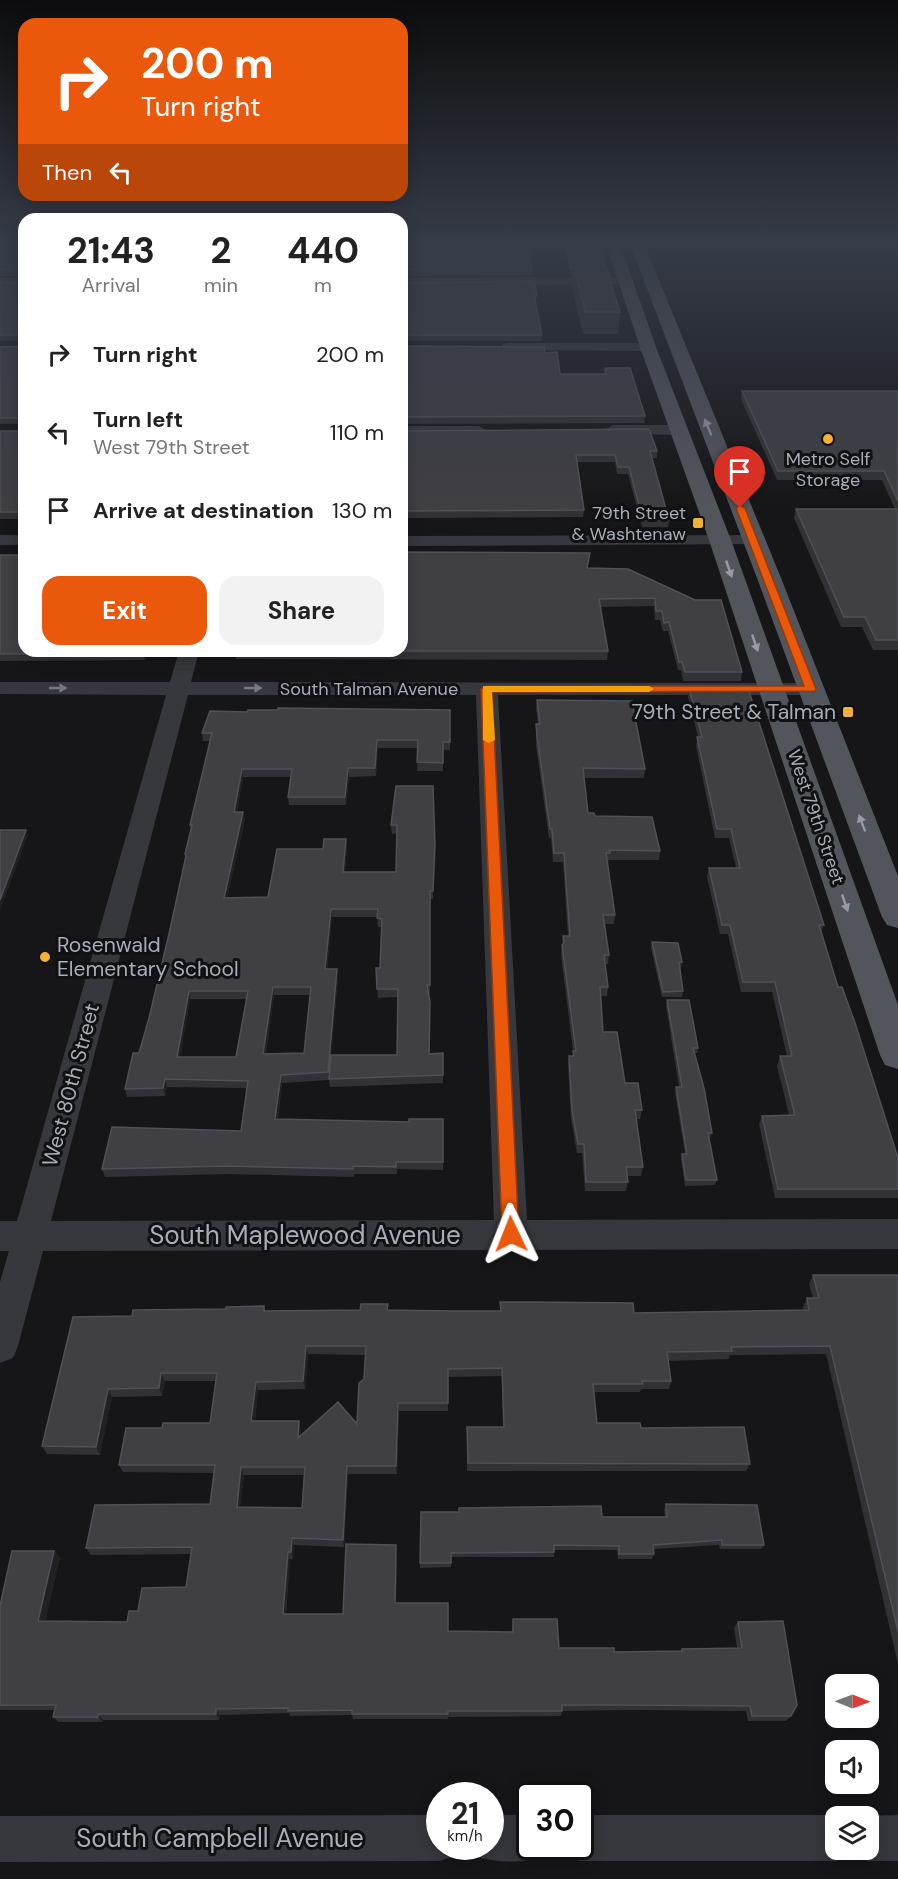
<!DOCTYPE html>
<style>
:root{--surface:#fff;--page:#f2f2f2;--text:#222;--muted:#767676;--accent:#ea580c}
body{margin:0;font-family:"DM Sans",sans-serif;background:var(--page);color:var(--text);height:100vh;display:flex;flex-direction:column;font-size:22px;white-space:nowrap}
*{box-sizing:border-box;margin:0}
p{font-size:20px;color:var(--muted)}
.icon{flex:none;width:33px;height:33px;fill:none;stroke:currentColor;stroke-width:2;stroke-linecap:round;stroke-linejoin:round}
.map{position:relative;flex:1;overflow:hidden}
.sheet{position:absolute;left:18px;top:213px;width:390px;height:444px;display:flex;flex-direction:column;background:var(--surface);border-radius:18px;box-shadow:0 3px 15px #0003}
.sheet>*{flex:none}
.top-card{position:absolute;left:18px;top:18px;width:390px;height:183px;border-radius:18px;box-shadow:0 3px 15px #0003;background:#ea580c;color:#fff;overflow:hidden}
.needle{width:39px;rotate:91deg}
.fabs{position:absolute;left:825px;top:1674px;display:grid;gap:12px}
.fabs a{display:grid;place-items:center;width:54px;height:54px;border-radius:12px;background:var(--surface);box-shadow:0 3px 15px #0003;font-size:30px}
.speed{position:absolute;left:426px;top:1782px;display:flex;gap:12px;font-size:30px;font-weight:700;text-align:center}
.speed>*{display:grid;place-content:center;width:78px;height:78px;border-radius:50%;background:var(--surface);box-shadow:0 3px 15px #0003;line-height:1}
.speed small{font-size:15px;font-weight:400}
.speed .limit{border:3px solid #111;border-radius:9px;background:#fff;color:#111}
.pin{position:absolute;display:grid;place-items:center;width:51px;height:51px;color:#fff;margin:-62px -26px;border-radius:50% 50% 50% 0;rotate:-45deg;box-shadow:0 0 6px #0007}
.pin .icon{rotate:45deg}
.me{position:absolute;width:66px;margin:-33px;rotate:358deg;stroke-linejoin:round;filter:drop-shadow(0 0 4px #0008)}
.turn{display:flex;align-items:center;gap:21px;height:126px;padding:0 24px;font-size:27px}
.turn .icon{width:78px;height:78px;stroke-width:2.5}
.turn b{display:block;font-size:42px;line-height:51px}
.then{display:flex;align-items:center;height:57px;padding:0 24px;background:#0003;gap:12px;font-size:22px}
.eta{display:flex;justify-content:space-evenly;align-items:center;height:102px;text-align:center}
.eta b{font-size:36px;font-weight:700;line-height:42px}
.cta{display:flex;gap:12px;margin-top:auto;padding:12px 24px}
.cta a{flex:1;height:69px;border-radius:18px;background:var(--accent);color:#fff;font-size:24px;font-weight:700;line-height:69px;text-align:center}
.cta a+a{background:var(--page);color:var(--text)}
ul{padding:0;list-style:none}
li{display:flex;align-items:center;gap:18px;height:78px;padding:0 24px}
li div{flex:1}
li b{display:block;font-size:22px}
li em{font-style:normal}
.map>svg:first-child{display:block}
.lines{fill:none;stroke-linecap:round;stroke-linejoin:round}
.minor{fill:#37383d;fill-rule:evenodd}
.major{fill:#53555c;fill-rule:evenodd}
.wall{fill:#323236;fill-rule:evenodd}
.shaded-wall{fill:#212124}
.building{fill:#3f3f44;stroke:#4f5156;stroke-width:1.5;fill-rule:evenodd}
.oneway{fill:#979ba6}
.oneway2{fill:#757881}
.route{fill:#ea580c;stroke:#983908;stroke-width:1.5}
.slow{fill:#f59e0b}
.poi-dot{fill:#f2b134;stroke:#111113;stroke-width:2}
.labels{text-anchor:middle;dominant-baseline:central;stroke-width:6;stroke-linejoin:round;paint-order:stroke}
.far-poi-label{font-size:18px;fill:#a8adb8;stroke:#111113}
.far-street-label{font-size:18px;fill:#a8adb8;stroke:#111113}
.poi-label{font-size:21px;fill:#a8adb8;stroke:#111113;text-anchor:end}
.street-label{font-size:21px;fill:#a8adb8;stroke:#111113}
.near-street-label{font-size:26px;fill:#a8adb8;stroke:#111113}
</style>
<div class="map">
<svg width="898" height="1879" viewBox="0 0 898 1879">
<rect width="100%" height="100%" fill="#161618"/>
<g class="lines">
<path class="minor" d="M625 277 629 278 631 281 629 284 402 286V278Z
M0 278H24V286H0Z
M508 343H648L655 347 648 351 503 350 501 347 503 344Z
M613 425H678L686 430 678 435 607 433 605 430Z
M402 426H479L487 431 479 436H402Z
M0 535H24V545H0Z
M753 535 759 536 762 540 759 544 402 546V536Z
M179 651H199L191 682 811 683 819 684 822 689 819 694 811 695H498L527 1220 898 1219V1249L43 1251 18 1346 13 1358 0 1363V1282L9 1251H0V1221H17L166 695 0 694V682H170ZM188 695H476L494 1220 51 1221Z
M440 1815V1846H460L457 1855 440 1861 0 1862V1816Z
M490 1815H530V1846H550L547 1855C523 1864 497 1864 473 1855L470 1846H490Z
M580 1815H836L841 1816H836V1850H868V1816H863L898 1815V1861H868L852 1855 836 1861H580L563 1855 560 1846H580Z"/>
<path class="major" d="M605 241H619L656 347 731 540 898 1005V1069L885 1065 880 1055 709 540 640 347Z
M629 241H643L781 578 898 876V928L887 925 882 917 757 578Z"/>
</g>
<path class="wall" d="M0 241H24V276H0Z
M402 241 532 270V275L402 276Z
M564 241H594L620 312 618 334H583L572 287 573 275H570Z
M24 277V341H0V282L23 283Z
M402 283 537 295 536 300H535L542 335 541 341H402Z
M24 346V519H0V431H24V424H0V347Z
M402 346 545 353 560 374H604L605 368 645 416 644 423 402 424Z
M742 391H898V650H873L862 627H841L794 518 796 509H895L882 480H777L741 399Z
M402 431 657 451V458H651L669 520 668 527H642L628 474H617L615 462H577L584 510 583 517 402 518Z
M402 552 588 568 628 569 742 672 741 681H683L681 670H678L668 631H663L660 620H655L654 606 600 607 608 651 607 660 236 659V654L230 655 229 651H402Z
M0 555 24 651H151L150 654H148L145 660 0 661Z
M689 688 824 925 821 932 838 987 898 1158V1198H775L759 1124 762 1116 789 1115 777 1066 780 1056H787L772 992H741L728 934H720L707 877 709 868H736L729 838H715L696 746 698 737 688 697Z
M537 700 645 769 644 778H584L588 813 660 851 659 860H609L608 862H607L615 915 614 924H605L609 955 608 964H605L608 987 607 996H601L603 1032 625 1083 642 1110 640 1119H636L643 1167 641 1176H627L628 1182 626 1191H585L582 1153H577L571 1119 568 1065 569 1056H573V1051L561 954 563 936H568L563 862H553L551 838H549L536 745V724H538L536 709Z
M450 710V750H443V771H417L418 748H378L376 776 349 777 346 805H289L288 797 291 777H243L237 812H243L245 820 227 898 268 897 323 849 346 839 347 847 345 872H396L397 833 392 834 391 825 433 786V899H430V993H429L430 1054 443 1053V1083L330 1087 329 1080 282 1083 278 1119 409 1122 443 1119V1170L397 1169V1174H354V1177L228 1174 105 1177 102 1169 241 1131 246 1088 167 1087 165 1096 127 1097 125 1089 139 1053 149 1018 186 859 185 854 191 829 190 825 210 741H203L202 733 247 712ZM332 917H377L378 927H382L380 968H376L378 998 398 997 397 1055H331L338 978 327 969ZM274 995H310L304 1053 266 1054ZM190 999H246L236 1057H180Z
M652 942 682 962 681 968H680L683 991 682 997H662L651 948Z
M667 1000 698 1048 697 1053H695L712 1133 710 1138H709L717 1180 715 1185 685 1186 681 1159 682 1154H685L675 1093 676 1087H679L666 1006Z
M813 1275H898V1664L826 1354 730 1355 729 1359 668 1361 671 1381 669 1389H641L640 1392H594L597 1423 641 1428 750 1464 746 1471H467V1427H503L502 1376 448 1377V1411H399L397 1474H348L344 1547 294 1545 293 1559H290L286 1614H343L396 1545 397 1552 396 1603 448 1631 512 1632 513 1619 559 1648 614 1652 681 1651 682 1649 737 1648 734 1628 738 1622 791 1716 786 1721H748L746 1711 629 1710 562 1711 561 1716 448 1717V1719H353L352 1715 290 1716 289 1713 220 1715 219 1720H103V1722H59L53 1717 55 1710H0V1606L54 1551 60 1558 45 1621 127 1622 138 1611 186 1587 191 1554 91 1555 86 1548 210 1504 214 1473 123 1472 119 1465 162 1428 210 1423 216 1381H165L162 1396 112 1397 100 1455 47 1454 42 1446 132 1316 264 1306 265 1311 360 1310 388 1304V1310L500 1311V1302L634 1313 803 1310V1307L807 1298H813L809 1284ZM308 1354 365 1355 364 1379 357 1424 301 1436V1430L255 1421 258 1390 305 1389ZM244 1475H304L302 1508 240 1507Z
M666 1504 764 1545 761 1549H720L719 1545 654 1549V1554L652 1559H618L617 1550H554V1557H451V1567L420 1568 421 1512 602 1517H665L664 1509Z"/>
<path class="shaded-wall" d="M144 651H147L148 654 145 660 143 653Z
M377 740 378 748 376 776 375 768Z
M348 768 349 777 346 805 345 797Z
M242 769 243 777 235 820 234 812Z
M243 812 245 820 225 906 224 898Z
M26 830 28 835 0 911V900Z
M346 839 347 847 344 880 343 872Z
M331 909 332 917 326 978 325 969Z
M337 969 338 978 329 1080 328 1072Z
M273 987 274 995 265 1062 263 1054Z
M189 991 190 999 179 1065 177 1057Z
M281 1075 282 1083 277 1127 275 1119Z
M165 1079 167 1087 165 1096 163 1088Z
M306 1346 308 1354 305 1389 303 1381Z
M161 1373 165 1381 162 1396 159 1388Z
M256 1382 258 1390 254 1429 251 1421Z
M108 1389 112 1397 100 1455 96 1447Z
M398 1403 399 1411 397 1474 396 1466Z
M299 1421 301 1430 300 1446 298 1438Z
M347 1466 348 1474 344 1547 343 1540Z
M241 1467 244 1475 239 1515 237 1507Z
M292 1538 294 1545 293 1559 291 1552Z
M396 1545 397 1552 395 1609V1603Z
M54 1551 60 1558 44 1628 38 1621Z
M288 1552 290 1559 285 1620 283 1614Z
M216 1709 220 1715 219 1720 216 1714Z
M98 1714 103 1720V1722L98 1717Z"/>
<path class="building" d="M0 241H24V271L23 270H0Z
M402 241H527L532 270H402Z
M565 241H594L595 244H599L606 269V266H574V269H571Z
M574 266H606L620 312H585Z
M24 277V336L23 335H0V282L23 283Z
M534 281 537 295H534L542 335H402V283Z
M24 346V512H0V431H24V418H0V347Z
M402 346 544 347 545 353 557 352 560 374H606L605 368H630L645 416 402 417Z
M742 391H898V501L884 471H778Z
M649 429 657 451H650L669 520H643L629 467H618L615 455H576L584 510 402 511V431Z
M796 509H898V640H876L865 617H844Z
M402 552 590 553 587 568 628 569 695 600H721L742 672H685L682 662H679L669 622 664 623 662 611H656L655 598 599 599 608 651H402Z
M0 555H24V651H144L143 653 0 654Z
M689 688H748L824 925H819L838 987H842L855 1023 898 1158V1189H778L762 1116 795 1115 780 1056H792L775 982H743L730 925H722L709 868H740L731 829H717L697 737H702Z
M537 700 632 701 645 769 583 768 588 813H594L595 816 652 817 660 851 609 850 610 853H606L615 915H603L609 955H604L608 987H600L603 1032H617L625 1083H638L642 1110H635L643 1167H626L628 1182H586L584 1144H578L572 1110 569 1056H574L573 1051H576L562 945 564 943 563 936H570L564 853H554L552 829H550L537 736 536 724H540Z
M278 708 450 710V742H443V763L417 762 418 740H377L375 768H348L345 797H288L292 769H242L234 812H243L224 898 268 897 277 849H323L324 839H346L343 872H396L397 825H391L396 786H433L435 845 433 891H430V985H427L430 1002 429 1054 443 1053V1075L329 1079 331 1055H397L398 989H377L376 968H380L382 919 377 918 378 909H331L325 969H337L328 1072 281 1075 275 1119 409 1122V1119H443V1162H396V1167L353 1166V1169L226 1166 102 1169 112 1127 241 1131 248 1081 165 1079 163 1088 125 1089 133 1053H139L149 1018 169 934 186 856 185 854 192 825H190L212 733H202L210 711 247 712 248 710H278ZM273 987H311L304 1053 263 1054ZM189 991H248L236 1057H177Z
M0 830H26L0 900Z
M652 942 678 943 682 962H679L683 991 663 992Z
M667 1000H689L698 1048H693L704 1088 712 1133H708L717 1180H686L682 1154H687L676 1087H682Z
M813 1275H898V1631L830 1346 731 1347 732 1351 667 1352 671 1381H642L643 1384H593L597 1423H640L641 1428 744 1427 750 1464 468 1463 467 1427H504L502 1368 448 1369V1403H398L396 1466H347L343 1540 292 1538 291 1552H288L283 1614H343L346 1544 396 1545 395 1603H448V1631L513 1632V1619H557L559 1648H614V1652L682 1651V1649L742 1648 738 1622 783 1621 797 1705 791 1716H752L750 1706 631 1705H562V1711H448V1714H352V1710L288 1711V1708L216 1709V1714H98V1717H53L56 1705H0V1606L12 1551H54L38 1621 127 1622 129 1611H138L142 1588 186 1587 192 1547 86 1548 95 1505 210 1504 215 1465H119L126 1428H162L163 1423H210L217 1373H161L159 1388 108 1389 96 1447 42 1446 73 1317 132 1316 133 1310 226 1309V1307L264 1306V1311L360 1310 361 1304H388L387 1310 448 1311H501L500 1302H534L633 1303 634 1313 809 1310 807 1298H819ZM306 1346H366L364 1379 359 1383 357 1424 338 1402 298 1438 299 1421H251L256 1382 303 1381ZM241 1467H305L302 1508 237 1507Z
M666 1504 757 1505 764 1545H722V1540L653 1545 654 1554H619V1546L554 1545V1552L451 1553V1563H420L421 1512H459V1508L601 1506 602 1517H667Z"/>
<defs><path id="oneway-solid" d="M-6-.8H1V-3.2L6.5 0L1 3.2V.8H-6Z" transform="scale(1.5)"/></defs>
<g class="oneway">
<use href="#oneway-solid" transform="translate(708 427) rotate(-112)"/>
<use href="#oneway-solid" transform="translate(729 569) rotate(71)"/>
<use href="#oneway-solid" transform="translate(755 643) rotate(71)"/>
<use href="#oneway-solid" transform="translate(862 823) rotate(-111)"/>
<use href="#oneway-solid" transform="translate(845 903) rotate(71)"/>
</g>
<g class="oneway2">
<use href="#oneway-solid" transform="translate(58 688)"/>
<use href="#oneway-solid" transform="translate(253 688)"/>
</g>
<linearGradient id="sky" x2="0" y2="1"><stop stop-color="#0c0c0d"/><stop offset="0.48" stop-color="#363c48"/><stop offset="1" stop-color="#363c48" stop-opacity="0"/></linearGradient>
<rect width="898" height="504" fill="url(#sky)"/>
<path class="route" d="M740 505 745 508 816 689 815 691 492 692 519 1234 517 1240 511 1242 505 1240 502 1234 481 689 487 686H804L736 508Z"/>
<path class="slow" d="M483 686H649L654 689 649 692H492L495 740 489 743 483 740Z"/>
<g class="poi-dot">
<circle cx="828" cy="439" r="6"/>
<rect x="692" y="517" width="12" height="12" rx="3"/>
<rect x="842" y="706" width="12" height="12" rx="3"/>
<circle cx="45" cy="957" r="6"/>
</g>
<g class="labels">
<g class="far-poi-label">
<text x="828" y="459">Metro Self<tspan x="828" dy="21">Storage</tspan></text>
<text x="686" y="513" text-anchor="end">79th Street<tspan x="686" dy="21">&amp; Washtenaw</tspan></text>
</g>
<g class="far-street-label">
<text x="369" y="689">South Talman Avenue</text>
<text transform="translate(816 817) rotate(71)">West 79th Street</text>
</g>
<g class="poi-label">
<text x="836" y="712">79th Street &amp; Talman</text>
<text x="57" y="945" text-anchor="start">Rosenwald<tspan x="57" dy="24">Elementary School</tspan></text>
</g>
<g class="street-label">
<text transform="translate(71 1085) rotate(-75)">West 80th Street</text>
</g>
<g class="near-street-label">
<text x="305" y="1235">South Maplewood Avenue</text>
<text x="220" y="1838">South Campbell Avenue</text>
</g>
</g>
</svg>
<div class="fabs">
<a><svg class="needle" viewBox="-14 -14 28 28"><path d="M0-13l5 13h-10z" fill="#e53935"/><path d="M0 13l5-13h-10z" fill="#767676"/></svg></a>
<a><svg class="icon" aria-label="sound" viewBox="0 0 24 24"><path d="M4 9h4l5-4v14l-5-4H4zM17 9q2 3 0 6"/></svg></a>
<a><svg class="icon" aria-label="layers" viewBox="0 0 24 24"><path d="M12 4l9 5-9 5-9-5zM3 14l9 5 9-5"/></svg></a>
</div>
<div class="speed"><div>21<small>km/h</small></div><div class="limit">30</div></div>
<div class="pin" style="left:740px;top:508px;background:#d93025"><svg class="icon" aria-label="arrive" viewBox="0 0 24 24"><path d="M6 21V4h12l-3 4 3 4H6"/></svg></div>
<svg class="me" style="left:511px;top:1234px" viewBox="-20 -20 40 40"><path d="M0-17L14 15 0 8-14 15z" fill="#ea580c" stroke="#fff" stroke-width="4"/></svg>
<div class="top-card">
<div class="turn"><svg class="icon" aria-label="right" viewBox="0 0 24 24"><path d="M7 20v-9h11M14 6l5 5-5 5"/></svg><div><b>200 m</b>Turn right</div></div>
<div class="then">Then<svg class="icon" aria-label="left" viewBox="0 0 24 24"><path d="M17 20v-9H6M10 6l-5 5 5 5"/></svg></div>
</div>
<section class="sheet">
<div class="eta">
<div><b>21:43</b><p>Arrival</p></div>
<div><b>2</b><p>min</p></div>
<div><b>440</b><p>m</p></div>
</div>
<ul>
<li><svg class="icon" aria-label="right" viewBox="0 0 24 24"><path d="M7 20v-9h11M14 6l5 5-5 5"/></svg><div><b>Turn right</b></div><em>200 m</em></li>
<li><svg class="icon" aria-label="left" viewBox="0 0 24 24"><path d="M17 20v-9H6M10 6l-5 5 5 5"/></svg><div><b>Turn left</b><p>West 79th Street</p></div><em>110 m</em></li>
<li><svg class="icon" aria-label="arrive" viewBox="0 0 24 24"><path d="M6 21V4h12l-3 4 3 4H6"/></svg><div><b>Arrive at destination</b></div><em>130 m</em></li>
</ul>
<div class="cta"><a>Exit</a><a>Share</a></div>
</section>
</div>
